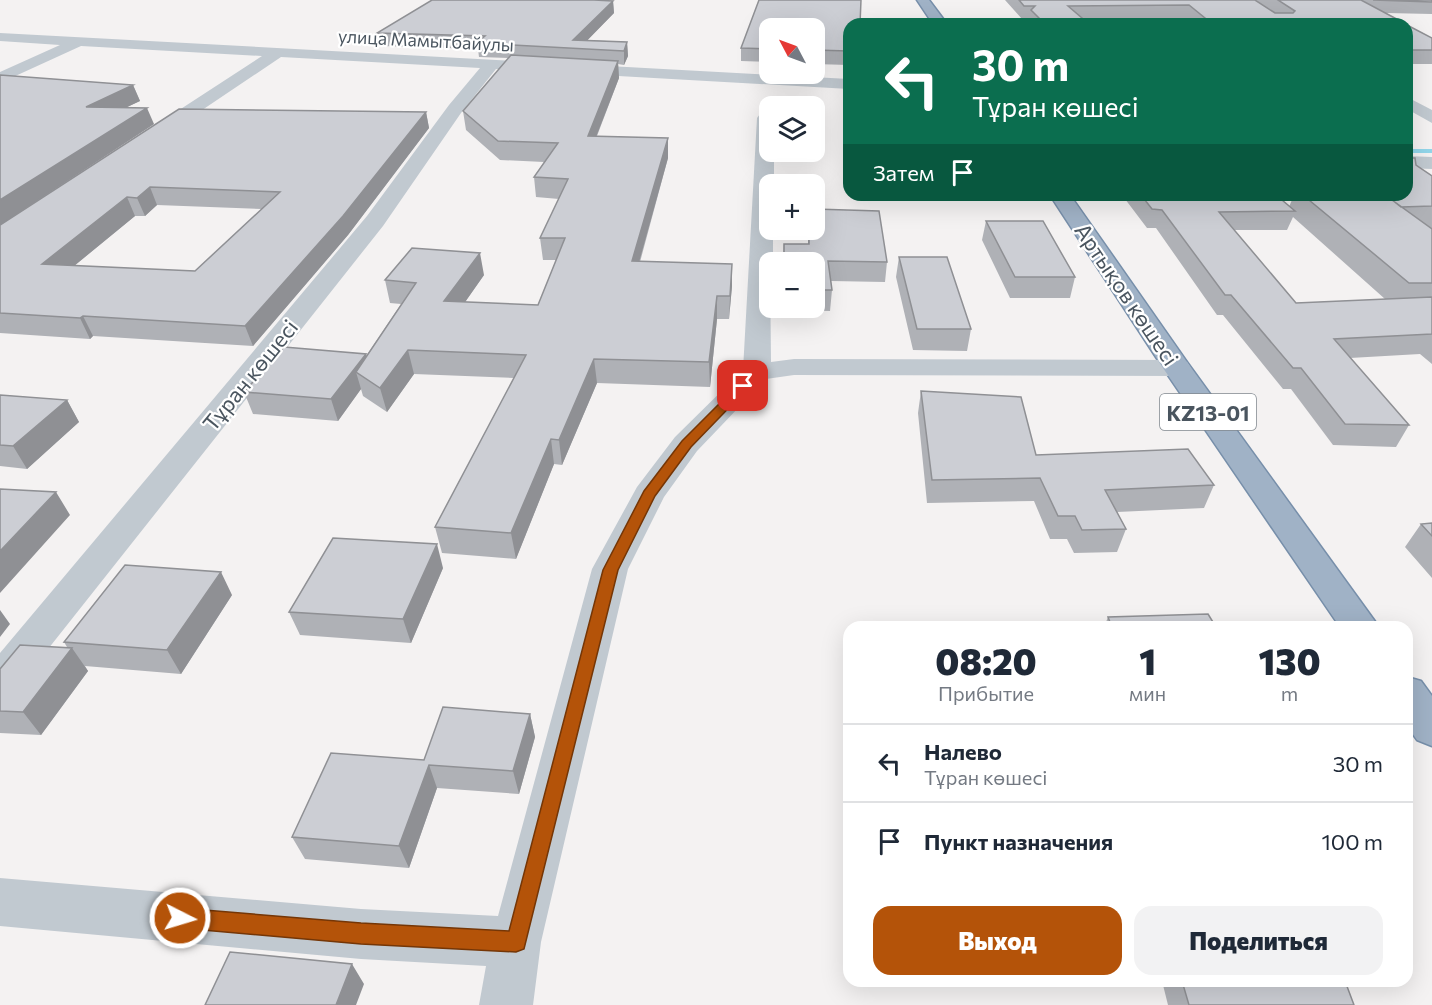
<!DOCTYPE html>
<html lang="ru">
<meta charset="utf-8">
<style>
:root{--surface:#fff;--page:#f2f2f3;--text:#1f2937;--muted:#747a83;--line:#e0e1e3;--accent:#b45309}
body{margin:0;font-family:Commissioner,sans-serif;background:var(--page);color:var(--text);height:100vh;display:flex;flex-direction:column;font-size:22px;white-space:nowrap}
*{box-sizing:border-box;margin:0}
p{font-size:20px;color:var(--muted)}
.icon{flex:none;width:33px;height:33px;fill:none;stroke:currentColor;stroke-width:2;stroke-linecap:round;stroke-linejoin:round}
.map{position:relative;flex:1;overflow:hidden}
.side{position:absolute;left:843px;top:621px;width:570px;height:366px;display:flex;flex-direction:column;background:var(--surface);border-radius:18px;box-shadow:0 6px 24px #0002}
.side>*{flex:none}
.hud{position:absolute;left:843px;top:18px;width:570px;height:183px;border-radius:18px;box-shadow:0 6px 24px #0002;background:#0b6e4f;color:#fff;overflow:hidden}
.needle{width:39px;rotate:311deg}
.fabs{position:absolute;left:759px;top:18px;display:grid;gap:12px}
.fabs a{display:grid;place-items:center;width:66px;height:66px;border-radius:12px;background:var(--surface);box-shadow:0 6px 24px #0002;font-size:30px}
.pin{position:absolute;display:grid;place-items:center;width:51px;height:51px;color:#fff;margin:-26px;border-radius:12px;box-shadow:0 3px 9px #0006}
.me{position:absolute;width:66px;margin:-33px;rotate:95deg;stroke-linejoin:round;filter:drop-shadow(0 0 4px #0008)}
.turn{display:flex;align-items:center;gap:21px;height:126px;padding:0 30px;font-size:27px}
.turn .icon{width:78px;height:78px;stroke-width:2.5}
.turn b{display:block;font-size:42px;line-height:51px}
.then{display:flex;align-items:center;height:57px;padding:0 30px;background:#0003;gap:12px;font-size:22px}
.eta{display:flex;justify-content:space-evenly;align-items:center;height:102px;text-align:center}
.eta b{font-size:36px;font-weight:800;line-height:42px}
.action{display:flex;gap:12px;margin-top:auto;padding:12px 30px}
.action a{flex:1;height:69px;border-radius:18px;background:var(--accent);color:#fff;font-size:24px;font-weight:800;line-height:69px;text-align:center}
.action a+a{background:var(--page);color:var(--text)}
ul{padding:0;list-style:none}
li{display:flex;align-items:center;gap:18px;height:78px;padding:0 30px;border-top:2px solid var(--line)}
li div{flex:1}
li b{display:block;font-size:22px}
li em{font-style:normal}
.map>svg:first-child{display:block}
.lines{fill:none;stroke-linecap:round;stroke-linejoin:round}
.stream{fill:#92d6ea;fill-rule:evenodd}
.trunk-casing{stroke:#778faa;stroke-width:3}
.minor{fill:#c1c9d0;fill-rule:evenodd}
.trunk{fill:#a0b2c6;fill-rule:evenodd}
.wall{fill:#afb1b6;fill-rule:evenodd}
.shaded-wall{fill:#8f9094}
.building{fill:#ccced4;stroke:#8f9094;stroke-width:1.5;fill-rule:evenodd}
.route{fill:#b45309;stroke:#753606;stroke-width:1.5}
.labels{text-anchor:middle;dominant-baseline:central;stroke-width:4.5;stroke-linejoin:round;paint-order:stroke}
.far-street-label{font-size:18px;fill:#4a555f;stroke:#fff}
.shield{fill:#fff;stroke:#80888f;stroke-width:1.5}
.shield-label{font-size:21px;font-weight:bold;fill:#4a555f}
.street-label{font-size:22px;fill:#4a555f;stroke:#fff}
</style>
<div class="map">
<svg width="1432" height="1005" viewBox="0 0 1432 1005">
<rect width="100%" height="100%" fill="#f4f2f2"/>
<g class="lines">
<path class="stream" d="M1407 149H1432V153H1407Z"/>
<defs>
<path id="trunk" d="M917 0H929L947 24H933Z
M1050 195H1070L1187 362 1379 627H1340L1163 368Z
M1407 677 1421 681 1432 696V746L1417 740 1407 726Z"/>
</defs>
<use href="#trunk" class="trunk-casing"/>
<path class="minor" d="M0 33 849 79V89L496 69 461 113 383 226 14 692 0 697V653L367 216 449 105 480 68 281 57 162 137H150L147 133 150 129 262 56 81 46 0 83V72L60 45 0 41Z
M1407 97 1432 110V123L1407 109Z
M766 113 770 114V152H774V184H770V230H773V262H770L771 362 794 359 1177 360 1187 362 1191 368 1187 374 1177 376 794 375 766 379 697 451 664 497 628 569 541 942 533 1005H479L486 966 361 959 0 926V878L361 909 498 916 592 569 637 487 675 437 743 370 757 118 760 114Z
M1407 156 1432 157V169L1407 168Z"/>
<use href="#trunk" class="trunk"/>
</g>
<path class="wall" d="M759 0H861L860 24H849V65L814 64V28H770V62L741 61V48Z
M1005 0H1432V14L1386 13 1406 24H1192L1185 18 1083 19 1089 24H1029V19H1022Z
M613 1 614 13 587 40 627 42 628 56 624 65 618 64 619 78 597 136 668 158 640 262 732 286 729 319H717L710 387 597 383 562 465 554 464 516 559 442 553 435 527 514 378 414 374 387 412 363 396 361 389 338 421 253 414 244 392 366 354V356L401 304 390 303 385 280 484 275 465 302 538 305 556 260H543L540 238 559 199 536 197 534 177 544 162 500 160 466 130 463 111 509 58 479 57 478 49 380 46 377 33Z
M1407 25 1432 38V64H1407Z
M0 75 133 85 140 101 125 108 154 124 12 217 426 112 429 128 348 235 253 346 93 336 90 339 0 333ZM157 205 262 209 195 271 74 266 135 216H145Z
M1416 165 1432 176V229H1431H1432V364L1420 354 1350 358 1409 425 1396 447 1333 445 1291 389H1283L1223 315H1217L1156 228H1147L1122 195H1276L1289 207 1294 195H1407ZM1293 217 1385 299 1296 303 1234 230H1287Z
M869 195H930V198H870Z
M986 221 1075 277 1070 298H1010L982 240Z
M808 230H814L887 262 885 282 831 281 832 290 830 311 784 310V308H814V262H783L784 244H808Z
M899 257 971 329 967 351 913 350 896 277Z
M921 391 1036 455 1214 485 1204 508 1117 512 1126 529 1117 552 1074 553 1067 539H1050L1034 501 927 503 918 413Z
M0 395 67 400 79 422 27 469 0 466Z
M1432 523V578L1405 547 1421 524Z
M443 568 411 643 300 635 289 612Z
M232 595 181 674 85 666 88 671 41 735 0 733V669L67 647 64 642Z
M1108 617 1216 627H1104Z
M530 714 535 737 519 794 437 788 409 868 305 859 292 837 424 760Z
M1162 981H1345L1354 1005H1168Z"/>
<path class="shaded-wall" d="M613 1 614 13 579 49 573 40Z
M627 42 628 56 624 65V51Z
M618 61 619 78 589 155 588 136Z
M133 85 140 101 93 123 86 107Z
M147 108 154 124 0 225V200Z
M426 112 429 128 348 235 253 346 245 326Z
M668 138V158L633 284 632 261Z
M150 187 157 205 145 216 137 198Z
M127 197 135 216 52 284 42 264Z
M480 253 484 275 449 325 444 301Z
M732 264V286L729 319 730 296Z
M717 296V319L710 387 709 362Z
M83 316 93 336 90 339 80 318Z
M408 350 414 374 387 412 380 388Z
M366 354 372 375 356 372 361 389 338 421 331 399Z
M594 359 597 383 562 465 559 440Z
M67 400 79 422 27 469 13 446Z
M551 439 554 464 516 559 511 533Z
M56 492 70 515 0 593V551Z
M437 544 443 568 411 643 403 619Z
M221 572 232 595 181 674 167 650Z
M0 610 10 624 0 637Z
M72 648 88 671 41 735 23 712Z
M530 714 535 737 519 794 513 771Z
M429 765 437 788 409 868 399 846Z
M352 964 364 984 356 1005H336Z"/>
<path class="building" d="M432 0H594L613 1 573 40 627 42 624 51 477 43 485 36 377 33Z
M759 0H861L860 24H849V51L814 50V28H770V49L741 48Z
M1019 0H1255L1275 13H1293L1295 11 1278 0H1361L1406 24H1261L1210 22 1189 5 1068 6 1089 24H1045L1031 10 1035 6H1024Z
M1373 0H1432V2Z
M1407 25 1432 38V50H1407Z
M511 55 618 61 588 136 668 138 632 261 732 264 730 296H717L709 362 594 359 559 440 551 439 511 533 435 527 526 355 408 350 380 388 356 372 416 283 385 280 412 248 480 253 444 301 538 305 565 238H540L568 179 534 177 558 143 498 141 463 111Z
M0 75 133 85 86 107 147 108 0 200Z
M179 109 426 112 343 216 245 326 83 316 80 318 0 313V225ZM150 187 280 192 195 271 42 264 127 197 137 198Z
M1407 158H1415L1416 165 1432 176V206L1401 207 1386 195H1407Z
M1141 195H1276L1295 211 1219 212 1296 303 1432 297V334L1334 339 1409 425 1345 424 1301 368H1293L1231 295H1225L1162 210 1152 209Z
M1303 195H1385L1432 229V283H1409Z
M814 209 879 211 887 262 828 261 832 290H814V262H784V244H809V230H814Z
M986 221H1043L1075 277H1015Z
M899 257H947L971 329H917Z
M284 347 366 354 331 399 244 392Z
M921 391 1021 397 1036 455 1188 449 1214 485 1105 490 1126 529 1082 530 1075 516H1058L1040 478 932 480Z
M0 395 67 400 13 446 0 445Z
M0 489 56 492 0 551Z
M1432 523V536L1421 524Z
M333 538 437 544 403 619 289 612Z
M125 565 221 572 167 650 64 642Z
M1208 614 1216 627H1112L1108 617Z
M20 645 72 648 23 712 0 711V669Z
M443 707 530 714 513 771 429 765 399 846 292 837 331 753 424 760Z
M230 952 352 964 336 1005H205Z
M1182 981H1345L1354 1005H1189Z"/>
<path class="route" d="M743 383 749 386 747 389 691 447 655 496 618 570 524 949 516 952 361 944 180 928 173 925 170 918 173 911 180 908 361 923 509 931 603 570 644 491 682 441 739 384Z"/>
<g class="labels">
<g class="far-street-label">
<text transform="translate(426 40) rotate(3)">улица Мамытбайулы</text>
</g>
<rect class="shield" x="1160" y="394" width="96" height="36" rx="4.5"/>
<g class="shield-label">
<text x="1208" y="412">KZ13-01</text>
</g>
<g class="street-label">
<text transform="translate(1127 294) rotate(56)">Артықов көшесі</text>
<text transform="translate(250 375) rotate(-51)">Тұран көшесі</text>
</g>
</g>
</svg>
<div class="fabs">
<a><svg class="needle" viewBox="-14 -14 28 28"><path d="M0-13l5 13h-10z" fill="#e53935"/><path d="M0 13l5-13h-10z" fill="#747a83"/></svg></a>
<a><svg class="icon" aria-label="layers" viewBox="0 0 24 24"><path d="M12 4l9 5-9 5-9-5zM3 14l9 5 9-5"/></svg></a>
<a>+</a>
<a>−</a>
</div>
<div class="pin" style="left:743px;top:386px;background:#d93025"><svg class="icon" aria-label="arrive" viewBox="0 0 24 24"><path d="M6 21V4h12l-3 4 3 4H6"/></svg></div>
<svg class="me" style="left:180px;top:918px" viewBox="-20 -20 40 40"><circle r="17" fill="#b45309" stroke="#fff" stroke-width="3"/><path d="M0-11L8 9 0 5-8 9z" fill="#fff"/></svg>
<div class="hud">
<div class="turn"><svg class="icon" aria-label="left" viewBox="0 0 24 24"><path d="M17 20v-9H6M10 6l-5 5 5 5"/></svg><div><b>30 m</b>Тұран көшесі</div></div>
<div class="then">Затем<svg class="icon" aria-label="arrive" viewBox="0 0 24 24"><path d="M6 21V4h12l-3 4 3 4H6"/></svg></div>
</div>
<section class="side">
<div class="eta">
<div><b>08:20</b><p>Прибытие</p></div>
<div><b>1</b><p>мин</p></div>
<div><b>130</b><p>m</p></div>
</div>
<ul>
<li><svg class="icon" aria-label="left" viewBox="0 0 24 24"><path d="M17 20v-9H6M10 6l-5 5 5 5"/></svg><div><b>Налево</b><p>Тұран көшесі</p></div><em>30 m</em></li>
<li><svg class="icon" aria-label="arrive" viewBox="0 0 24 24"><path d="M6 21V4h12l-3 4 3 4H6"/></svg><div><b>Пункт назначения</b></div><em>100 m</em></li>
</ul>
<div class="action"><a>Выход</a><a>Поделиться</a></div>
</section>
</div>
